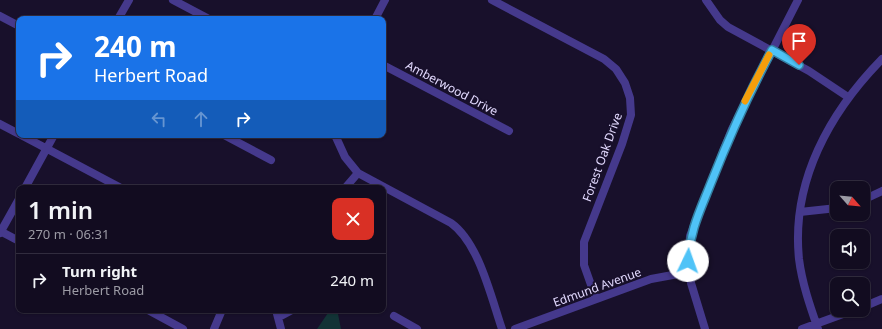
<!DOCTYPE html>
<meta charset="utf-8">
<style>
:root{--surface:#120c20;--page:#1b1529;--text:#f1f3f6;--muted:#9c9ba5;--line:#312c3e}
body{margin:0;font-family:"Noto Sans",sans-serif;background:var(--page);color:var(--text);height:100vh;display:flex;flex-direction:column;font-size:15px;white-space:nowrap}
*{box-sizing:border-box;margin:0}
p{font-size:13px;color:var(--muted)}
.icon{flex:none;width:22px;height:22px;fill:none;stroke:currentColor;stroke-width:2;stroke-linecap:round;stroke-linejoin:round}
.map{position:relative;flex:1;overflow:hidden}
.details{position:absolute;left:16px;top:185px;width:370px;height:128px;display:flex;flex-direction:column;background:var(--surface);border-radius:8px;box-shadow:0 1px 3px #0004,0 0 0 1px var(--line)}
.details>*{flex:none}
.top-card{position:absolute;left:16px;top:16px;width:370px;height:122px;border-radius:8px;box-shadow:0 1px 3px #0004,0 0 0 1px var(--line);background:#1a73e8;color:#fff;overflow:hidden}
.needle{width:26px;rotate:117deg}
.controls{position:absolute;left:830px;top:181px;display:grid;gap:8px}
.controls a{display:grid;place-items:center;width:40px;height:40px;border-radius:8px;background:var(--surface);box-shadow:0 1px 3px #0004,0 0 0 1px var(--line);font-size:20px}
.pin{position:absolute;display:grid;place-items:center;width:34px;height:34px;color:#fff;margin:-41px -17px;border-radius:50% 50% 50% 0;rotate:-45deg;box-shadow:0 0 4px #0007}
.pin .icon{rotate:45deg}
.me{position:absolute;width:44px;margin:-22px;rotate:3deg;stroke-linejoin:round;filter:drop-shadow(0 0 3px #0008)}
.turn{display:flex;align-items:center;gap:14px;height:84px;padding:0 12px;font-size:18px}
.turn .icon{width:52px;height:52px;stroke-width:2.5}
.turn b{display:block;font-size:28px;line-height:34px}
.lanes{display:flex;align-items:center;height:38px;padding:0 12px;background:#0003;justify-content:center;gap:20px;direction:ltr}
.lanes .off{opacity:.35}
.round{display:grid;place-items:center;flex:none;width:42px;height:42px;border-radius:8px;background:var(--page)}
.head{display:flex;align-items:center;justify-content:space-between;height:68px;padding:0 12px}
h1{font-size:24px;font-weight:600;line-height:30px}
ul{padding:0;list-style:none}
li{display:flex;align-items:center;gap:12px;height:52px;padding:0 12px;border-top:1px solid var(--line)}
li div{flex:1}
li b{display:block;font-size:15px}
li em{font-style:normal}
.map>svg:first-child{display:block}
.green{fill:#123336}
.lines{fill:none;stroke-linecap:round;stroke-linejoin:round}
.minor{stroke:#45398c;stroke-width:8}
.route-casing{stroke:#337fa1;stroke-width:10}
.route{stroke:#4fc3f7;stroke-width:7}
.slow{stroke:#f59e0b;stroke-width:7}
.labels{text-anchor:middle;dominant-baseline:central;stroke-width:4;stroke-linejoin:round;paint-order:stroke}
.street-label{font-size:12px;fill:#e3daff;stroke:#18102b}
</style>
<div class="map">
<svg width="882" height="329" viewBox="0 0 882 329">
<rect width="100%" height="100%" fill="#18102b"/>
<path class="green" d="M330 310H340L338 314 341 329H317Z"/>
<g class="lines">
<path class="minor" d="M173 0 209 19
M492 0 604 59 616 69 625 83 630 98 631 115 622 144 584 242V265L596 299
M706 0 720 20 728 27 809 71 848 97
M0 16 19 26
M118 19 129 0
M375 19 385 0
M383 65 509 131
M0 124 19 134
M21 135 121 188
M224 135 271 160
M335 135 345 157 358 173 451 223C479 243 491 297 502 329
M25 188 54 135
M345 188 358 173
M863 200 882 191
M800 212 837 208
M0 231 19 241
M0 233 19 199
M863 307 882 299
M148 310 183 329
M276 310 281 329
M394 316 417 329
M279 317 292 310
M214 329 222 310
M515 329 651 279 689 272
M705 329 691 283 688 261 690 236 732 129 798 0
M802 329 854 310
M818 329C810 306 802 283 799 259 791 181 830 112 882 59"/>
</g>
<g class="lines">
<defs>
<path id="route" d="M688 261C690 230 700 211 711 183 729 137 749 93 772 50L799 65"/>
</defs>
<use href="#route" class="route-casing"/>
<use href="#route" class="route"/>
<path class="slow" d="M745 101 769 55"/>
</g>
<g class="labels">
<g class="street-label">
<text transform="translate(452 88) rotate(28)">Amberwood Drive</text>
<text transform="translate(602 157) rotate(-70)">Forest Oak Drive</text>
<text transform="translate(597 287) rotate(-20)">Edmund Avenue</text>
</g>
</g>
</svg>
<div class="controls">
<a><svg class="needle" viewBox="-14 -14 28 28"><path d="M0-13l5 13h-10z" fill="#e53935"/><path d="M0 13l5-13h-10z" fill="#9c9ba5"/></svg></a>
<a><svg class="icon" aria-label="sound" viewBox="0 0 24 24"><path d="M4 9h4l5-4v14l-5-4H4zM17 9q2 3 0 6"/></svg></a>
<a><svg class="icon" aria-label="search" viewBox="0 0 24 24"><circle cx="10" cy="10" r="6"/><path d="M15 15l6 6"/></svg></a>
</div>
<div class="pin" style="left:799px;top:65px;background:#d93025"><svg class="icon" aria-label="arrive" viewBox="0 0 24 24"><path d="M6 21V4h12l-3 4 3 4H6"/></svg></div>
<svg class="me" style="left:688px;top:261px" viewBox="-20 -20 40 40"><circle r="19" fill="#fff"/><path d="M0-13L10 11 0 6-10 11z" fill="#4fc3f7"/></svg>
<div class="top-card">
<div class="turn"><svg class="icon" aria-label="right" viewBox="0 0 24 24"><path d="M7 20v-9h11M14 6l5 5-5 5"/></svg><div><b>240 m</b>Herbert Road</div></div>
<div class="lanes"><svg class="icon off" aria-label="left" viewBox="0 0 24 24"><path d="M17 20v-9H6M10 6l-5 5 5 5"/></svg><svg class="icon off" aria-label="ahead" viewBox="0 0 24 24"><path d="M12 20V5M6 11l6-6 6 6"/></svg><svg class="icon" aria-label="right" viewBox="0 0 24 24"><path d="M7 20v-9h11M14 6l5 5-5 5"/></svg></div>
</div>
<section class="details">
<div class="head"><div><h1>1 min</h1><p>270 m · 06:31</p></div><a class="round" style="background:#d93025;color:#fff"><svg class="icon" aria-label="close" viewBox="0 0 24 24"><path d="M6 6l12 12M18 6L6 18"/></svg></a></div>
<ul>
<li><svg class="icon" aria-label="right" viewBox="0 0 24 24"><path d="M7 20v-9h11M14 6l5 5-5 5"/></svg><div><b>Turn right</b><p>Herbert Road</p></div><em>240 m</em></li>
</ul>
</section>
</div>
